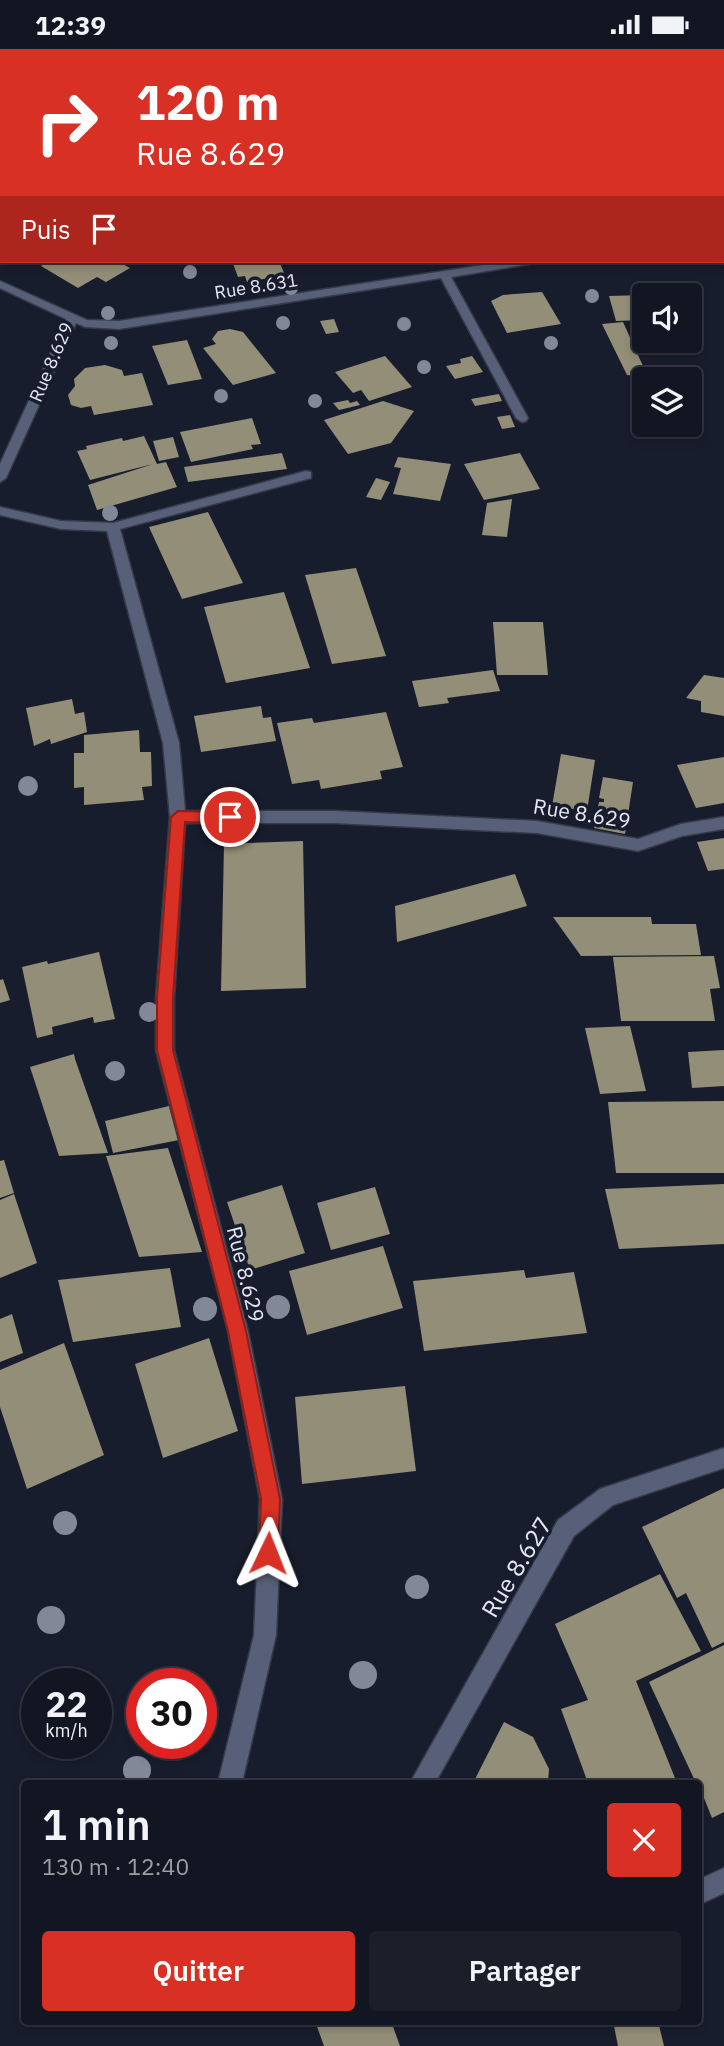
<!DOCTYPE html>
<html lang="fr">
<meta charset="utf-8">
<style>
:root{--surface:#121622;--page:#1b1f2a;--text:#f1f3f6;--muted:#9c9fa5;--line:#313540;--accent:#d93025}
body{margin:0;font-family:"IBM Plex Sans",sans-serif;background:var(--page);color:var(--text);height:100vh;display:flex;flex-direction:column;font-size:26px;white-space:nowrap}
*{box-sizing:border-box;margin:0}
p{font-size:23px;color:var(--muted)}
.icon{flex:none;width:38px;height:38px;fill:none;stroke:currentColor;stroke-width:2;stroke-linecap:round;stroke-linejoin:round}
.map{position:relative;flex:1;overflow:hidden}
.drawer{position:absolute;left:21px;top:1731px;width:681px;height:245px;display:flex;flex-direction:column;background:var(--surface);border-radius:7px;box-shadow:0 4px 10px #0003,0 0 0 2px var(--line)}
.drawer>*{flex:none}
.hud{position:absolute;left:0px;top:0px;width:724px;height:214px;box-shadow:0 4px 10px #0003,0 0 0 2px var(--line);background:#d93025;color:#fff;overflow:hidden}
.fabs{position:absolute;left:632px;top:234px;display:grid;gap:14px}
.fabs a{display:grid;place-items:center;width:70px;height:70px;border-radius:7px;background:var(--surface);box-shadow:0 4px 10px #0003,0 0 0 2px var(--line);font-size:35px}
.speed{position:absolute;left:21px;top:1619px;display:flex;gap:14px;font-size:35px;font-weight:700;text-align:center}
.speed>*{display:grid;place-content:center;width:91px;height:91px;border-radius:50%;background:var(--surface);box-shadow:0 4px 10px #0003,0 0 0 2px var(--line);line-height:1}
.speed small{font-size:18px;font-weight:400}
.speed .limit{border:10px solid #d22;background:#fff;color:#111}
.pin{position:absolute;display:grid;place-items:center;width:60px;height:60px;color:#fff;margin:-30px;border:4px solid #fff;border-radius:50%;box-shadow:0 2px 7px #0007}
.me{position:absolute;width:77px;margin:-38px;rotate:2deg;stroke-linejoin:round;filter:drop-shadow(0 0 5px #0008)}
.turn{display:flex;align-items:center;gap:24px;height:147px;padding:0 21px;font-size:32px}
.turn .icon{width:91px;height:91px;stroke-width:2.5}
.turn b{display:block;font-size:49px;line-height:60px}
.then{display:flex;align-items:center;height:66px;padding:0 21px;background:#0003;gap:14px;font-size:26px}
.round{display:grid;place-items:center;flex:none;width:74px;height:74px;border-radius:7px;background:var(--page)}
.head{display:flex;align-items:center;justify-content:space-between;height:119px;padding:0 21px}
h1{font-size:42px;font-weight:600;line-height:52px}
.primary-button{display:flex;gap:14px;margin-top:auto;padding:14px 21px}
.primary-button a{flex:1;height:80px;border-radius:7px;background:var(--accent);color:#fff;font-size:28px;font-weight:600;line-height:80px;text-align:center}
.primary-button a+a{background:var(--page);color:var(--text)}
.status{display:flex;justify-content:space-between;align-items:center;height:49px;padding:0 35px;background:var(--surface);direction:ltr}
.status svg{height:19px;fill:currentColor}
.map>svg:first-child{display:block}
.building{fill:#938e77}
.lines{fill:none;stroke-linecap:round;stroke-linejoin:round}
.minor-casing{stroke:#353a49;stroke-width:3}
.minor{fill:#585f78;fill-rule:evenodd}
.tree{fill:#838899}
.route{fill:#d93025;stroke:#8d1f18;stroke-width:2}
.labels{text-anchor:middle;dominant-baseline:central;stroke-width:7;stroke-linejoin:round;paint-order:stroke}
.far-street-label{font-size:18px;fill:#e5e9f5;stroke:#181d2d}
.street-label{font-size:21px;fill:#e5e9f5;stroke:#181d2d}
.near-street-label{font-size:24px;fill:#e5e9f5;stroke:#181d2d}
</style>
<div class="status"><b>12:39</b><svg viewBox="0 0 49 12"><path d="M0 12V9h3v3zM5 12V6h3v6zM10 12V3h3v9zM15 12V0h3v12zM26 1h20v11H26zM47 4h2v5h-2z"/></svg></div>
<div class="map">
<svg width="724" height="1997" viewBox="0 0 724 1997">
<rect width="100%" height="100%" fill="#181d2d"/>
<path class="building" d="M50 212H117L130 219 106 233 97 228 78 239 41 217Z
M232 212H279L285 226 247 233 245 227 238 228Z
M657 233H678L681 243H660Z
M542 243 561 275 507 284 491 252 503 246Z
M644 246V271L616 272 609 247Z
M334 270 339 283 326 285 320 272Z
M623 273 648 328 627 326 602 275Z
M230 280 243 283 276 324 233 336 203 299 216 295 212 290 218 282Z
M187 291 202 330 168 336 152 297Z
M385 307 412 338 369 352 361 341 353 344 335 323Z
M472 307 483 323 455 330 446 317 461 314 460 310Z
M105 316 122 321 124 327 142 324 153 356 94 366 91 357 81 359 71 356 68 346 75 337 74 330 85 319Z
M499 345 502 352 475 357 471 350Z
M348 351 350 354 357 352 360 356 339 361 333 354Z
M383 352 414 362 391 394 348 405 324 371Z
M510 366 515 378 502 380 497 368Z
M252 369 261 395 251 396 253 400 191 413 180 383Z
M144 387 157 415 166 413 177 438 97 461 88 436 153 415 90 431 77 402 87 400 86 397 122 389 123 392Z
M173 388 179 408 159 412 153 392Z
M282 404 287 420 188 433 184 418Z
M520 404 540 440 484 451 464 415Z
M398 408 451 415 440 452 393 445 401 419 394 418Z
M376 429 390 433 381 451 366 448Z
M512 450 507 488 482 486 487 454Z
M208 463 243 534 182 550 149 478Z
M356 519 386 607 332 615 305 526Z
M284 543 310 619 226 634 204 558Z
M493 573H543L548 626H497Z
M493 621 500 642 447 649 449 654 419 658 412 632Z
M704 626 724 629V667L701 663V652L686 649Z
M72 650 75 665 84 663 87 683 51 695 50 690 34 697 26 659Z
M261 657 263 669 271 668 276 692 201 703 194 667Z
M386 663 403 718 380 722 382 730 321 740 319 731 292 735 277 674 312 669 314 674Z
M139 681 140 703H151L152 737 142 738 144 751 84 756V738L74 739V704H84V686Z
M561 705 595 711 587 762 552 757Z
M724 708V754L696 759 677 716Z
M603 728 633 733 625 785 594 779 599 753H604V750L599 749Z
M724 789V820L708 822 697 793Z
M303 792 306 939 221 942 224 795Z
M515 825 527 857 397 893 395 857Z
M553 868H651L652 875H696L701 906 581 907Z
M99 903 115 970 94 974 93 968 52 978 53 985 37 989 22 918 47 912 48 915Z
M714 907 720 939 710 940 715 972H621L613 908Z
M3 930 10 951 0 954V931Z
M630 977 646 1042 600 1045 585 979Z
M724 1001V1037L692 1039 688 1003Z
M74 1005 75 1010 108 1104 59 1107 30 1018Z
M724 1052V1124H616L608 1053Z
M169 1057 179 1091 113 1104 105 1072Z
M168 1099 202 1203 139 1208 106 1107Z
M4 1111 14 1144 0 1149V1112Z
M724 1135V1195L619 1200 605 1140Z
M282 1136 305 1204 250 1221 227 1153Z
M375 1138 390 1185 331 1201 317 1154Z
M14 1145 37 1214 0 1229V1151Z
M383 1197 403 1259 307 1286 289 1222Z
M170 1219 181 1278 73 1293 58 1231Z
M524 1221 526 1229 574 1223 587 1284 424 1302 413 1232Z
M12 1265 23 1304 0 1313V1270Z
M209 1289 238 1382 163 1409 135 1315Z
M64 1294 104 1406 27 1440 0 1358V1321Z
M405 1337 416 1422 302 1435 295 1348Z
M724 1439V1593L712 1599 686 1544 677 1549 642 1478Z
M660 1525 701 1602 636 1632 677 1734H588L561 1660 588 1651 555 1575Z
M724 1596V1763L712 1769 698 1734H696L649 1633Z
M504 1673 533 1688 549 1720 548 1734H473Z
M315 1972H391L400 1997H324Z
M613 1972H658L664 1997H618Z"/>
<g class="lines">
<defs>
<path id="minor" d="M66 0H76L64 2Z
M144 0H154L143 2Z
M352 0H363L365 2H353Z
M625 0H636L638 2H626Z
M723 46H724V52H723Z
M0 90H2L0 98Z
M0 202H2L0 211Z
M509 212H535L529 215 451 228 528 369 526 372 522 373 516 369 441 229 119 280 85 278 76 274 6 429 0 433V415L66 270 0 239V232L87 271 119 272Z
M306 422 311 423V429L120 480 179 694 185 762H335L537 772 638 790 681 775 724 768V780L682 787 638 802 537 784 335 774H185L174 949V1001L248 1282 282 1450 276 1586 242 1734H218L254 1586 260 1450 228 1282 156 1001V949L170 768 163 694 107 482 61 480 0 466V458L61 472 113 474Z
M724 1399V1419L613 1456 574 1487 435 1734H410L558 1471 600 1440Z
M724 1819V1844L698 1856V1831Z"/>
</defs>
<use href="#minor" class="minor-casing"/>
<use href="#minor" class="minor"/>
</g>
<g class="tree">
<circle cx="190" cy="223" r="7"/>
<circle cx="291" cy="239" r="7"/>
<circle cx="592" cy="247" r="7"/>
<circle cx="108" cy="264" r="7"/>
<circle cx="283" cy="274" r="7"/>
<circle cx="404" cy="275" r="7"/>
<circle cx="111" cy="294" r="7"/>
<circle cx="551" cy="294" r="7"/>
<circle cx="424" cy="318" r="7"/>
<circle cx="221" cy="347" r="7"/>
<circle cx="315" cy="352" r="7"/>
<circle cx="110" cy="464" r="8"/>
<circle cx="28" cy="737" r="10"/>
<circle cx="149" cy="963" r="10"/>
<circle cx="115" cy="1022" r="10"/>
<circle cx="278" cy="1258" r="12"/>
<circle cx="205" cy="1260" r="12"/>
<circle cx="65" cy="1474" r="12"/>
<circle cx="417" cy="1538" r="12"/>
<circle cx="51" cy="1571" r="14"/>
<circle cx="363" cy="1626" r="14"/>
<circle cx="137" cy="1721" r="14"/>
</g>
<path class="route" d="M178 762 230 763 238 768 230 774 185 773 173 949V1001L246 1282 280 1450 278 1504 275 1511 268 1514 262 1511 259 1504 261 1450 228 1282 157 1001V949L171 768Z"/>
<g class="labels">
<g class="far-street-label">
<text transform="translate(256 237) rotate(-9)">Rue 8.631</text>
<text transform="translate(51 313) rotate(-67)">Rue 8.629</text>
</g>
<g class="street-label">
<text transform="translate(582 764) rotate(9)">Rue 8.629</text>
<text transform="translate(246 1225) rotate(76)">Rue 8.629</text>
</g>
<g class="near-street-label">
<text transform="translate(516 1518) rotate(-59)">Rue 8.627</text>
</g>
</g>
</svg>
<div class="fabs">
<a><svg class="icon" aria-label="sound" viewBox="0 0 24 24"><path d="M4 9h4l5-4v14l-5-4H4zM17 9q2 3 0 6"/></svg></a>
<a><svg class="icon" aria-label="layers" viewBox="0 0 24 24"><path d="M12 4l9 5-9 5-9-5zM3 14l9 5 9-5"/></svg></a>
</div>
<div class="speed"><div>22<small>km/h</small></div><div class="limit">30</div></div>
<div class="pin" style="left:230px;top:768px;background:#d93025"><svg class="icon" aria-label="arrive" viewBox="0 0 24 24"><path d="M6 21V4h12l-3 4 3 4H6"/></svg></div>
<svg class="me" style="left:268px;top:1504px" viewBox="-20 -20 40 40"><path d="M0-17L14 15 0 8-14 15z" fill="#d93025" stroke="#fff" stroke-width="4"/></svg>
<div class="hud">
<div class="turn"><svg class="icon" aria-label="right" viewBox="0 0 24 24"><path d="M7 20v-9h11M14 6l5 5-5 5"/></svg><div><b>120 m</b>Rue 8.629</div></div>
<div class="then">Puis<svg class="icon" aria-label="arrive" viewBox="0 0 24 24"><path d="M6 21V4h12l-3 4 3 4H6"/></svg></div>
</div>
<section class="drawer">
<div class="head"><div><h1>1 min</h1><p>130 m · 12:40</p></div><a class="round" style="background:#d93025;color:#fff"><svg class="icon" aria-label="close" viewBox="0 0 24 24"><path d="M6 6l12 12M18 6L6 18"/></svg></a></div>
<div class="primary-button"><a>Quitter</a><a>Partager</a></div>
</section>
</div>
